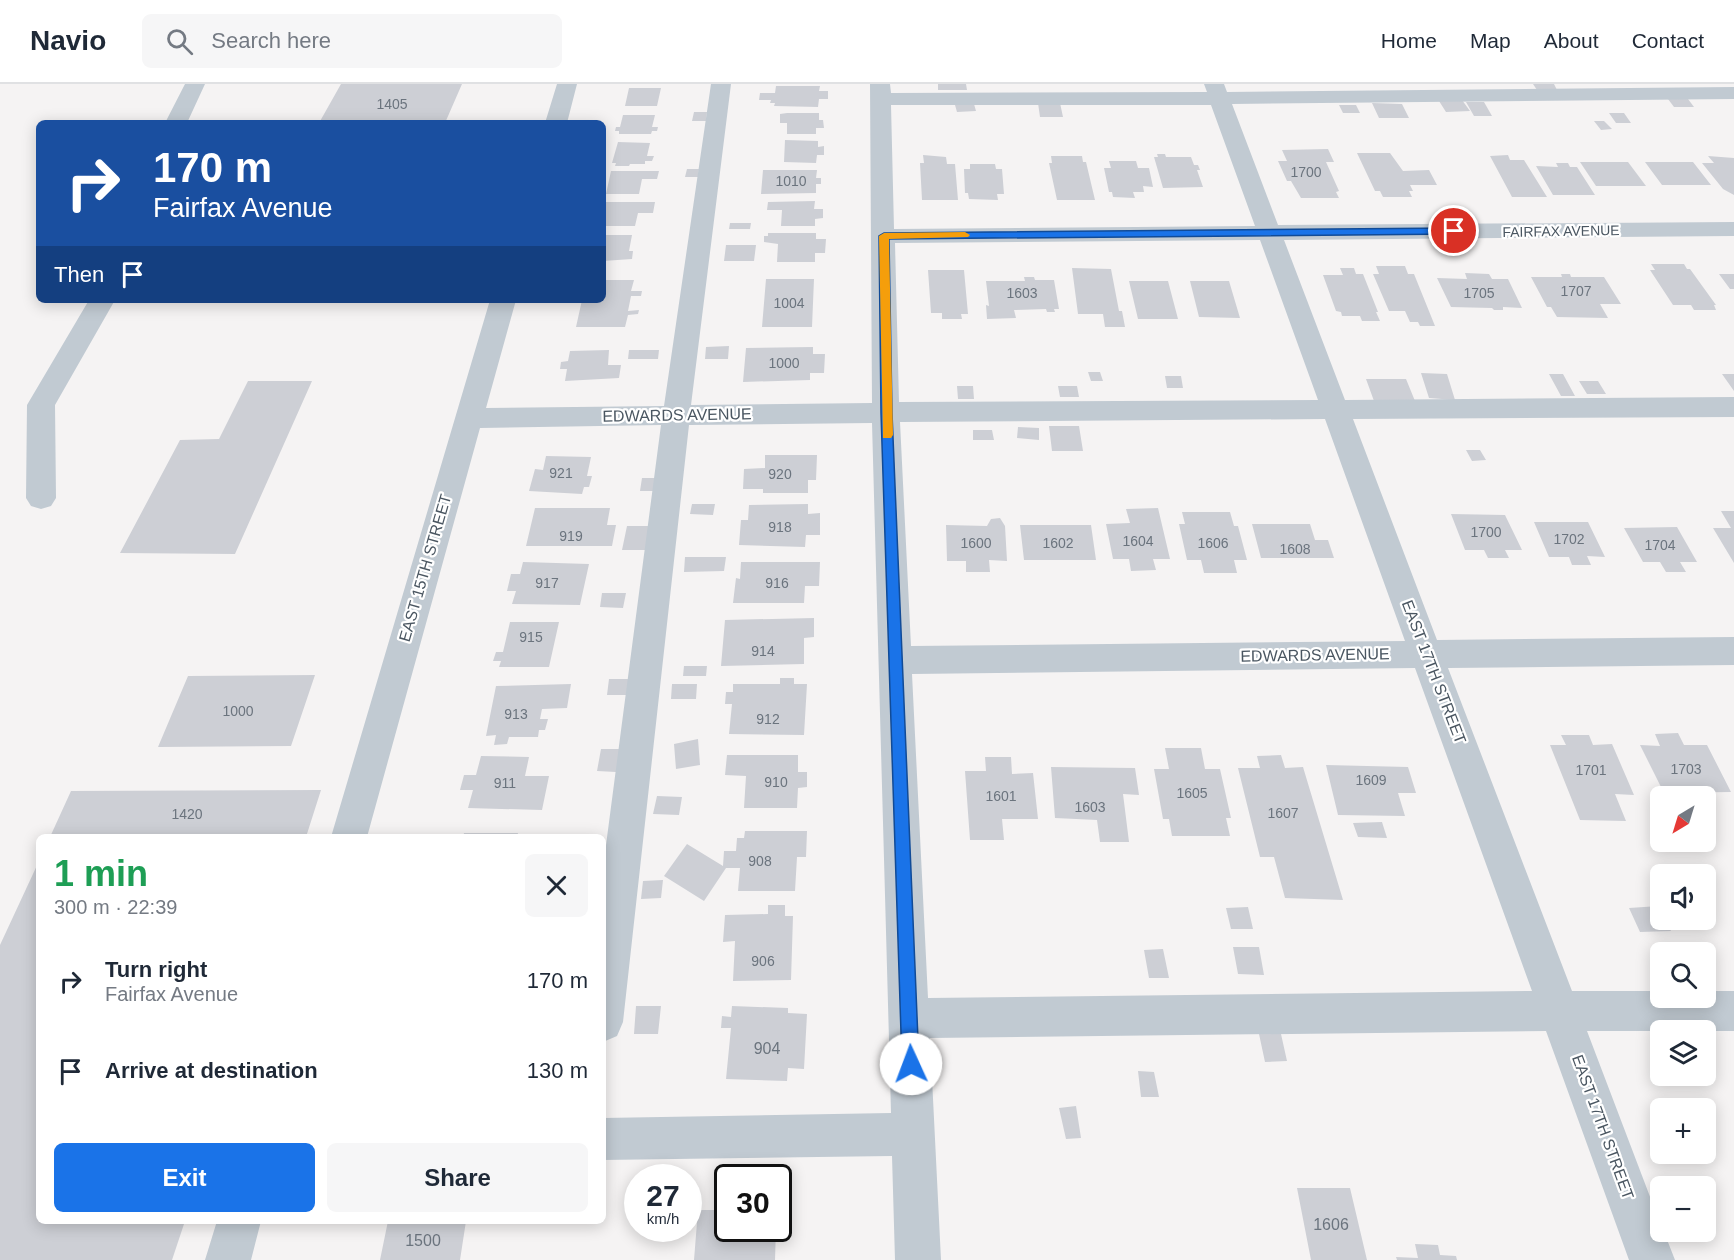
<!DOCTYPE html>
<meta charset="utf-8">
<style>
:root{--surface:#fff;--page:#f6f6f7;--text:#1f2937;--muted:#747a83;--line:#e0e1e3;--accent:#1a73e8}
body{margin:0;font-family:Arial,sans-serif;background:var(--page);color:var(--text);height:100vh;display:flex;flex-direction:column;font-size:22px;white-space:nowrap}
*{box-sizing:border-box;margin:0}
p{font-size:20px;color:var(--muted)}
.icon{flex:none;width:33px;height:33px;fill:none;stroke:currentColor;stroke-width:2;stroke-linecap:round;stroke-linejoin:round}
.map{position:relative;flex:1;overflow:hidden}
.panel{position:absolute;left:36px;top:750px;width:570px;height:390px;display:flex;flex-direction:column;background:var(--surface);border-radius:9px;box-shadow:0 3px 15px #0003}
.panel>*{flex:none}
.top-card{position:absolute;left:36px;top:36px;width:570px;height:183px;border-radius:9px;box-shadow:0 3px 15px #0003;background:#1a4fa0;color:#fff;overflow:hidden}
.needle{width:39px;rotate:218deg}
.buttons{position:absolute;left:1650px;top:702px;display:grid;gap:12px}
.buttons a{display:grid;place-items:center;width:66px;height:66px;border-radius:9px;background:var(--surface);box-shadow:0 3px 15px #0003;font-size:30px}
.speed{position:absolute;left:624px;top:1080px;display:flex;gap:12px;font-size:30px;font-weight:700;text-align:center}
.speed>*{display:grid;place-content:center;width:78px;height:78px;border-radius:50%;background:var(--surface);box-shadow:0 3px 15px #0003;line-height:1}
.speed small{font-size:15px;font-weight:400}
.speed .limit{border:3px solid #111;border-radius:9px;background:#fff;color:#111}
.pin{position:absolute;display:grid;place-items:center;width:51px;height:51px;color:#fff;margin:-26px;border:3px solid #fff;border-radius:50%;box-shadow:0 2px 6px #0007}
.me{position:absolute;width:66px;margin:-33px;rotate:358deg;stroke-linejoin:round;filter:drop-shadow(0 0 4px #0008)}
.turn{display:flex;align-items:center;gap:21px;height:126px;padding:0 18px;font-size:27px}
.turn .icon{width:78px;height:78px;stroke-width:2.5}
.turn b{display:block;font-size:42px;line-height:51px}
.then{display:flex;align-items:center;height:57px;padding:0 18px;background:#0003;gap:12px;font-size:22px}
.round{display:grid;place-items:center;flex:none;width:63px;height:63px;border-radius:9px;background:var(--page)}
.overview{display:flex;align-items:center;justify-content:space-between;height:102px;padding:0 18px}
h1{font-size:36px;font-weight:600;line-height:45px;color:#1e9e55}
.button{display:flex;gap:12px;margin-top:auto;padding:12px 18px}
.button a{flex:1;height:69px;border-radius:9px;background:var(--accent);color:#fff;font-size:24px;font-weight:600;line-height:69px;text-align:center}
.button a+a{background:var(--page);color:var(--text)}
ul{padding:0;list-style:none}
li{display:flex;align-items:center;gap:18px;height:90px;padding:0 18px}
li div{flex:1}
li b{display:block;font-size:22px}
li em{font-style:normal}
header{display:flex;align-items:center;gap:36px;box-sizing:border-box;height:84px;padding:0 30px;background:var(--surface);border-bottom:2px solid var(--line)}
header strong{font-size:28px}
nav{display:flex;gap:33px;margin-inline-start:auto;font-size:21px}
.search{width:420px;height:54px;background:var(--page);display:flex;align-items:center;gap:15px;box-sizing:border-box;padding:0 21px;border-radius:9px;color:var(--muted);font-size:22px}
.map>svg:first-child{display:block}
.building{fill:#cdcfd5}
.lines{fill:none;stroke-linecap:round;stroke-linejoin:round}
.minor{fill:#c1cad2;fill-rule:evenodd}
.route{fill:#1a73e8;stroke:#114b97;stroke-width:1.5}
.slow{fill:#f59e0b}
.labels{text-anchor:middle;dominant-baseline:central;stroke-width:4.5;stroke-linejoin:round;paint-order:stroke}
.number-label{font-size:14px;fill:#6b747e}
.far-street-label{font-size:14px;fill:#4a5661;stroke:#fff}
.street-label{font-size:16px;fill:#4a5661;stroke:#fff}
.near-number-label{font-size:16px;fill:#6b747e}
</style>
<header>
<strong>Navio</strong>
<div class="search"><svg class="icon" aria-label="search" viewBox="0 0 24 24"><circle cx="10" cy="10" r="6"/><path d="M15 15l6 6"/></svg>Search here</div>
<nav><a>Home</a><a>Map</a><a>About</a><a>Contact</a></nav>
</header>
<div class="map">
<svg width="1734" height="1176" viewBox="0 0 1734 1176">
<rect width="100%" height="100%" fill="#f5f3f3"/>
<path class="building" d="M341 0H462L445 39H319Z
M938 0H966L967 6H938Z
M1533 0H1554L1557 6H1537Z
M776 2H820L819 7H828V15H819L818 23 774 22 775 19H770L771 16H759L760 9H775Z
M629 4H661L657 22H625Z
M1668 15H1688L1694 23H1674Z
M1462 16 1470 27 1446 28 1439 17Z
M1466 18H1484L1492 32H1474Z
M1038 19H1060L1063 33H1040Z
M1372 19 1402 20 1409 34H1379Z
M974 20 976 27 957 28 955 21Z
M1339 21H1356L1360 29H1343Z
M694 28H707L706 37H692Z
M787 29H819V36H823L824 44H816V50H787V39H780V30Z
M1609 29H1624L1631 39H1616Z
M623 31H655L652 43H658L657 47H652L651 50H619V47H615L616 43H620Z
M1594 37H1604L1612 45 1601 46Z
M785 56 818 57V63L824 62V71H817L816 79 784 78Z
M618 58 650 59 647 72H654L652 77H645V80H630L629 82H615L616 79H612Z
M1328 65 1334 78H1326L1339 107 1336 108 1339 114H1301L1291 97H1287L1278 77H1287L1282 66Z
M1357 69H1390L1403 87 1429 86 1437 101H1410L1413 107H1409L1412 113H1383L1380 107H1375Z
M1157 70H1165L1166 73H1191L1194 81H1198L1200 86H1197L1203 103 1163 104 1154 73H1158Z
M923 71 946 73 947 80H955L958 116H922L920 79H924Z
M1508 71 1510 76H1524L1547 113H1512L1490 72Z
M1051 72H1082L1083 78H1086L1095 116H1057L1049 79H1052Z
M1708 72 1734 74V111L1723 105 1702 79H1714Z
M1109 77H1136L1138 84H1149L1153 103 1143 102 1144 108H1133L1135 114 1113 113 1112 108H1109L1104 84H1111Z
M1580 78H1628L1646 102H1596Z
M1645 78H1693L1711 101H1662Z
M1556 79H1568L1570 83H1577L1595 111H1553L1536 82 1558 83Z
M970 80H995L996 85H1002L1004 110H997L998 116 969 115 968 109H965L964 85H970Z
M687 85H699L698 93H685Z
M763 86H817L816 94H821V100H816V109L761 110Z
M611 87H659L657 95H642L639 110H606Z
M815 117 814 125H823V134L815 135V142H781L782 126H767L768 118Z
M605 118H655L653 129H638L635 142H603Z
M730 139H751L750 145H729Z
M768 149H816V155H826L825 169H815V178H777L778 160 764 158V152H768Z
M603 151H632L629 167H633L632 175 603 177Z
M726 161H756L754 177H724Z
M1651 180H1684L1687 185H1690L1716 221H1714L1716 226H1694L1691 221H1673L1650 186H1655Z
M1376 182H1405L1408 190H1414L1435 242H1420L1418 238H1410L1405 227H1389L1373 190H1379Z
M1072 184 1111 185 1119 227H1122L1125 243H1105L1103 230H1078Z
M1340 184H1354L1356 190H1363L1378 228H1376L1380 237H1362L1360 232H1342L1341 228 1336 227 1323 191H1343Z
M928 186H964L968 230H961L962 235H942V229H931Z
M1465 189 1489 190 1492 195H1508L1522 224 1503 223V226H1494L1492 224 1451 223 1437 194 1467 195Z
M1561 190H1570L1571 193H1604L1621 220H1600L1608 234 1557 233 1551 223H1547L1531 193H1562Z
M1719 190H1734V205H1730Z
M1024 193H1034L1035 196H1054L1059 225H1054L1055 228H1047L1046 225 1014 226 1016 234 987 235 986 221 989 222 986 197H1025Z
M766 195H814L812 243H762Z
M603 196H634L631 207H642L641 212H631L628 227 639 226 638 230 628 231 625 243H576L582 216H603Z
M1129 197H1168L1178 235H1138Z
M1190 197H1229L1240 234 1199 233Z
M729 262 728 275H705L706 263Z
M813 263V270H825L824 289H810V296L743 298 746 264Z
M609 266 608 281H621L619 294 565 297 567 285H560L561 278 568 277 570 267Z
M629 266H659L658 275H628Z
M1088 288H1100L1103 297H1091Z
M1421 289 1447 290 1455 316 1429 314Z
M1549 290H1563L1575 312H1561Z
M1722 290H1734V307Z
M1165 292H1181L1183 304H1167Z
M1366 295H1406L1415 317H1374Z
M248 297H312L235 470 120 469 180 356 219 355Z
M1579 297H1598L1606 310H1587Z
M957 302H973L974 315H958Z
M1058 302H1077L1079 313H1060Z
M1049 342H1079L1083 367H1052Z
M1018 343 1039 344V356L1017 354Z
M973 346H992L994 356H973Z
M1466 366H1480L1486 376 1472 377Z
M765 371H817L816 396H808V409H763V405H743L744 385 765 384Z
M546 372 591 373 587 392H592L589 403H584L582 410 529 407 535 385 543 386Z
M642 394H657L655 407H640Z
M692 420H715L713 431 690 430Z
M808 420V430L820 429V451H806L805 463 739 461 741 436H748L749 421Z
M535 424H610L607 441H616L612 462H526Z
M1158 424 1170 475H1153L1156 486 1131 487 1129 475H1113L1106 440 1130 439 1126 425Z
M1721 427H1734V479L1713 444H1731Z
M1182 428H1230L1234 442H1238L1247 476H1234L1237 489H1204L1201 476H1187L1179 440H1185Z
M1451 430 1505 431 1522 466H1505L1509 474H1488L1484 466H1465Z
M1000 434 1005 442 1007 477 989 476 990 488H966V477H947L946 441 987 442 991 435Z
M1534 438H1588L1605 473 1587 472 1591 481H1572L1569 473H1549Z
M1252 440H1310L1315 456H1328L1334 474H1261Z
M1020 441H1091L1096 476H1024Z
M627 442H650L647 466H622Z
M1677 443 1697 478H1680L1686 488H1666L1660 478H1643L1624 444Z
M685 473H726L724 487 684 488Z
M523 478 589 480 580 521 512 520 516 507H507L511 490H520Z
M741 478H820L819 502H805L804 519H733L736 494 740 495Z
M602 509H626L623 524 600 523Z
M814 534V553L804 554V580L721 582 725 536Z
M510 538H559L549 583H499L501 577H493L496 568H503Z
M684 582H707L706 592H683Z
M315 591 291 662 158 663 188 592Z
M780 594H794V600H807L804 651 729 650 732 620H725L726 608H733V600H780Z
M609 595H630L627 611H607Z
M571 600 567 624 542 625 540 635H548L545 646H539L538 653H509L507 660 494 661 496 651 486 652 496 602Z
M672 600H697L696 615H671Z
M1678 649 1684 661H1707L1731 708 1664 709 1640 661 1660 662 1655 650Z
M1561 651H1589L1593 661 1612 660 1634 711 1615 710 1626 737 1580 736 1550 661H1566Z
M698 655 700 681 676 685 674 660Z
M1165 664H1201L1205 685H1220L1231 734H1226L1230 752H1172L1169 735H1163L1154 685H1169Z
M601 665H621L616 688 597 687Z
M727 671H798V688H807V703L798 704 797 724H744L746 692 725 691Z
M1281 671 1285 684 1303 683 1343 816 1285 814 1274 773H1260L1238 684H1260L1257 672Z
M481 672 529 673 525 692H549L542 726 468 724 473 706H460L464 691H476Z
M985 673H1011L1012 690 1033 689 1038 735H1002L1004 756H970L965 687H986Z
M1326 681 1408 683 1416 709H1398L1405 732 1338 731Z
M1051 683 1135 684 1139 711 1123 710 1129 758H1100L1097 736 1055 734Z
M321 706 306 753H50L71 707Z
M657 712 682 713 679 731 653 730Z
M1382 738 1387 754 1358 753 1353 739Z
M745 747H807L806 773H797L795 807H738L740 784H726L704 817 664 792 687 760 723 782 724 767H736L737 754H744Z
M464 749H518L517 753H463Z
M39 777V1137H185L172 1176H0V861Z
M663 796 661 814 641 815 643 797Z
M768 821H785V832H793L791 896 733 897 735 857 723 858 725 831 768 830Z
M1659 822 1660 836H1665L1671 847 1640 848 1629 824Z
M1248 823 1253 845H1231L1226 824Z
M1233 863H1259L1264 891 1238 890Z
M1163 865 1169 894H1149L1144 866Z
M636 922H661L658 950H634Z
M732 922 788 924V929L807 930 804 985 788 984 787 997 726 995 731 944H721L722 932 731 933Z
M1259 950H1281L1287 977 1265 978Z
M1138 987 1154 988 1159 1013H1141Z
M1076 1022 1081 1054 1066 1055 1059 1024Z
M1297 1104H1350L1367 1176H1311Z
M698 1126H728V1144H776L775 1176H694Z
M388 1137H466L460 1176H380Z
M1415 1160 1438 1161 1440 1171 1456 1172 1457 1176H1397L1396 1173 1418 1174Z"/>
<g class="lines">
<path class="minor" d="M185 0H205L187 39H165Z
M557 0H577L567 39H545Z
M711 0H731L691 321 872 319 870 0H890L891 9 1207 8 1204 0H1224L1227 8 1734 3V15L1232 20 1278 141 1734 138V152L1284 156 1345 316 1734 313V333L1353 335 1437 556 1734 553V581L1448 584 1572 907H1660V914H1706V907H1734V947H1587L1660 1139V1148H1664L1675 1176H1629L1546 947 930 954 941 1176H895L892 1072 603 1076V1034L891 1029 872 339 689 341 623 938 617 952 603 958V784L661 341 480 344 367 753H331L490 216H516L486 324 664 322ZM891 21H1211L1255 142 894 145ZM1260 156 1318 316 899 318 895 159ZM1325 335 1405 557 911 562 900 338ZM1415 584 1532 907 928 914 912 590Z
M89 216H115L55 321 56 414 51 422 41 425 31 422 26 414 27 321Z
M217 1137H261L251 1176H205Z"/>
</g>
<path class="route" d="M1454 144 1457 145V150L889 155 892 329 919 980 917 986 911 989 905 986 902 980 881 329 879 152 884 149Z"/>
<path class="slow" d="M965 148 970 151 968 153 889 155 893 351 891 354H883L879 152 884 149Z"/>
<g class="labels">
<g class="number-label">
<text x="392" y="20">1405</text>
<text x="1306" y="88">1700</text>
<text x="791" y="97">1010</text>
<text x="1576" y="207">1707</text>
<text x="1022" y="209">1603</text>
<text x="1479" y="209">1705</text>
<text x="789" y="219">1004</text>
<text x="784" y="279">1000</text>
<text x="561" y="389">921</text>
<text x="780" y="390">920</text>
<text x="780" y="443">918</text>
<text x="1486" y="448">1700</text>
<text x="571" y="452">919</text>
<text x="1569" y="455">1702</text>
<text x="1138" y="457">1604</text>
<text x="976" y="459">1600</text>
<text x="1058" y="459">1602</text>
<text x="1213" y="459">1606</text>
<text x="1660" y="461">1704</text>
<text x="1295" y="465">1608</text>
<text x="547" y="499">917</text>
<text x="777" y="499">916</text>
<text x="531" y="553">915</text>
<text x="763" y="567">914</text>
<text x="238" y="627">1000</text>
<text x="516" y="630">913</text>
<text x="768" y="635">912</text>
<text x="1686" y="685">1703</text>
<text x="1591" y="686">1701</text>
<text x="1371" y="696">1609</text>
<text x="776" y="698">910</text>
<text x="505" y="699">911</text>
<text x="1192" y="709">1605</text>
<text x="1001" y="712">1601</text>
<text x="1090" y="723">1603</text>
<text x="1283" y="729">1607</text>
<text x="187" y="730">1420</text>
<text x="760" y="777">908</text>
<text x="763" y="877">906</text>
</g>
<g class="far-street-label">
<text transform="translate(1561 147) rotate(-1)">FAIRFAX AVENUE</text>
</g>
<g class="street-label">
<text transform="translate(677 331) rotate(-1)">EDWARDS AVENUE</text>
<text transform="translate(425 484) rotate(-74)">EAST 15TH STREET</text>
<text transform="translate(1315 571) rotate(-1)">EDWARDS AVENUE</text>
<text transform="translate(1434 588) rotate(69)">EAST 17TH STREET</text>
<text transform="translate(1603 1043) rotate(70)">EAST 17TH STREET</text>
</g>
<g class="near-number-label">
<text x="767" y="964">904</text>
<text x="1331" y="1140">1606</text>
<text x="423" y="1156">1500</text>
</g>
</g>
</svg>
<div class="buttons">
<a><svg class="needle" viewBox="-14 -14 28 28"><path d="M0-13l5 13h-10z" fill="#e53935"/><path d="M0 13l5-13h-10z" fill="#747a83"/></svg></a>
<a><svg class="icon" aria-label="sound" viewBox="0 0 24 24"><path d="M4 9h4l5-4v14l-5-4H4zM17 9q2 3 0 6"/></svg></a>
<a><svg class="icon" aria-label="search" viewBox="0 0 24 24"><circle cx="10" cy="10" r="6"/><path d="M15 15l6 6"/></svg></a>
<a><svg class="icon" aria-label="layers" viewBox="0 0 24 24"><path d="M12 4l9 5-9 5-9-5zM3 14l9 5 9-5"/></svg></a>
<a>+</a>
<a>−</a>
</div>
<div class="speed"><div>27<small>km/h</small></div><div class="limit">30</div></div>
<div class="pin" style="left:1454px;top:147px;background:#d93025"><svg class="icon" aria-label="arrive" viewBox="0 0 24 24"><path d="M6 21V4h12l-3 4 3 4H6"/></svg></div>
<svg class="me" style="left:911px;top:980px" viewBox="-20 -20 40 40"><circle r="19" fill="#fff"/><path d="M0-13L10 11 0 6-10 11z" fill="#1a73e8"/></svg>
<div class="top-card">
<div class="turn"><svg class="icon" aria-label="right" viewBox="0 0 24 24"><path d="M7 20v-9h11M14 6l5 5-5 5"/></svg><div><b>170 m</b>Fairfax Avenue</div></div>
<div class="then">Then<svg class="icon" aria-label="arrive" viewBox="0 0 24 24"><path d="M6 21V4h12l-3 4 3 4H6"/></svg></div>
</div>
<section class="panel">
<div class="overview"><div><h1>1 min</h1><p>300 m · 22:39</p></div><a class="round"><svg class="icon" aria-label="close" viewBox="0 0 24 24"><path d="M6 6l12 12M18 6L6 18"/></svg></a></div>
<ul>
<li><svg class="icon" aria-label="right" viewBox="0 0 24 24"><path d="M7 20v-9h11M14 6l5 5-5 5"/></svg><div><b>Turn right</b><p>Fairfax Avenue</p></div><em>170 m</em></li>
<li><svg class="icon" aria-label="arrive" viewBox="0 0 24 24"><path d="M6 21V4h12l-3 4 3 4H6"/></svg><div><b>Arrive at destination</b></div><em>130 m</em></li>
</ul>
<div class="button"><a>Exit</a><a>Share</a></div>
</section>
</div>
